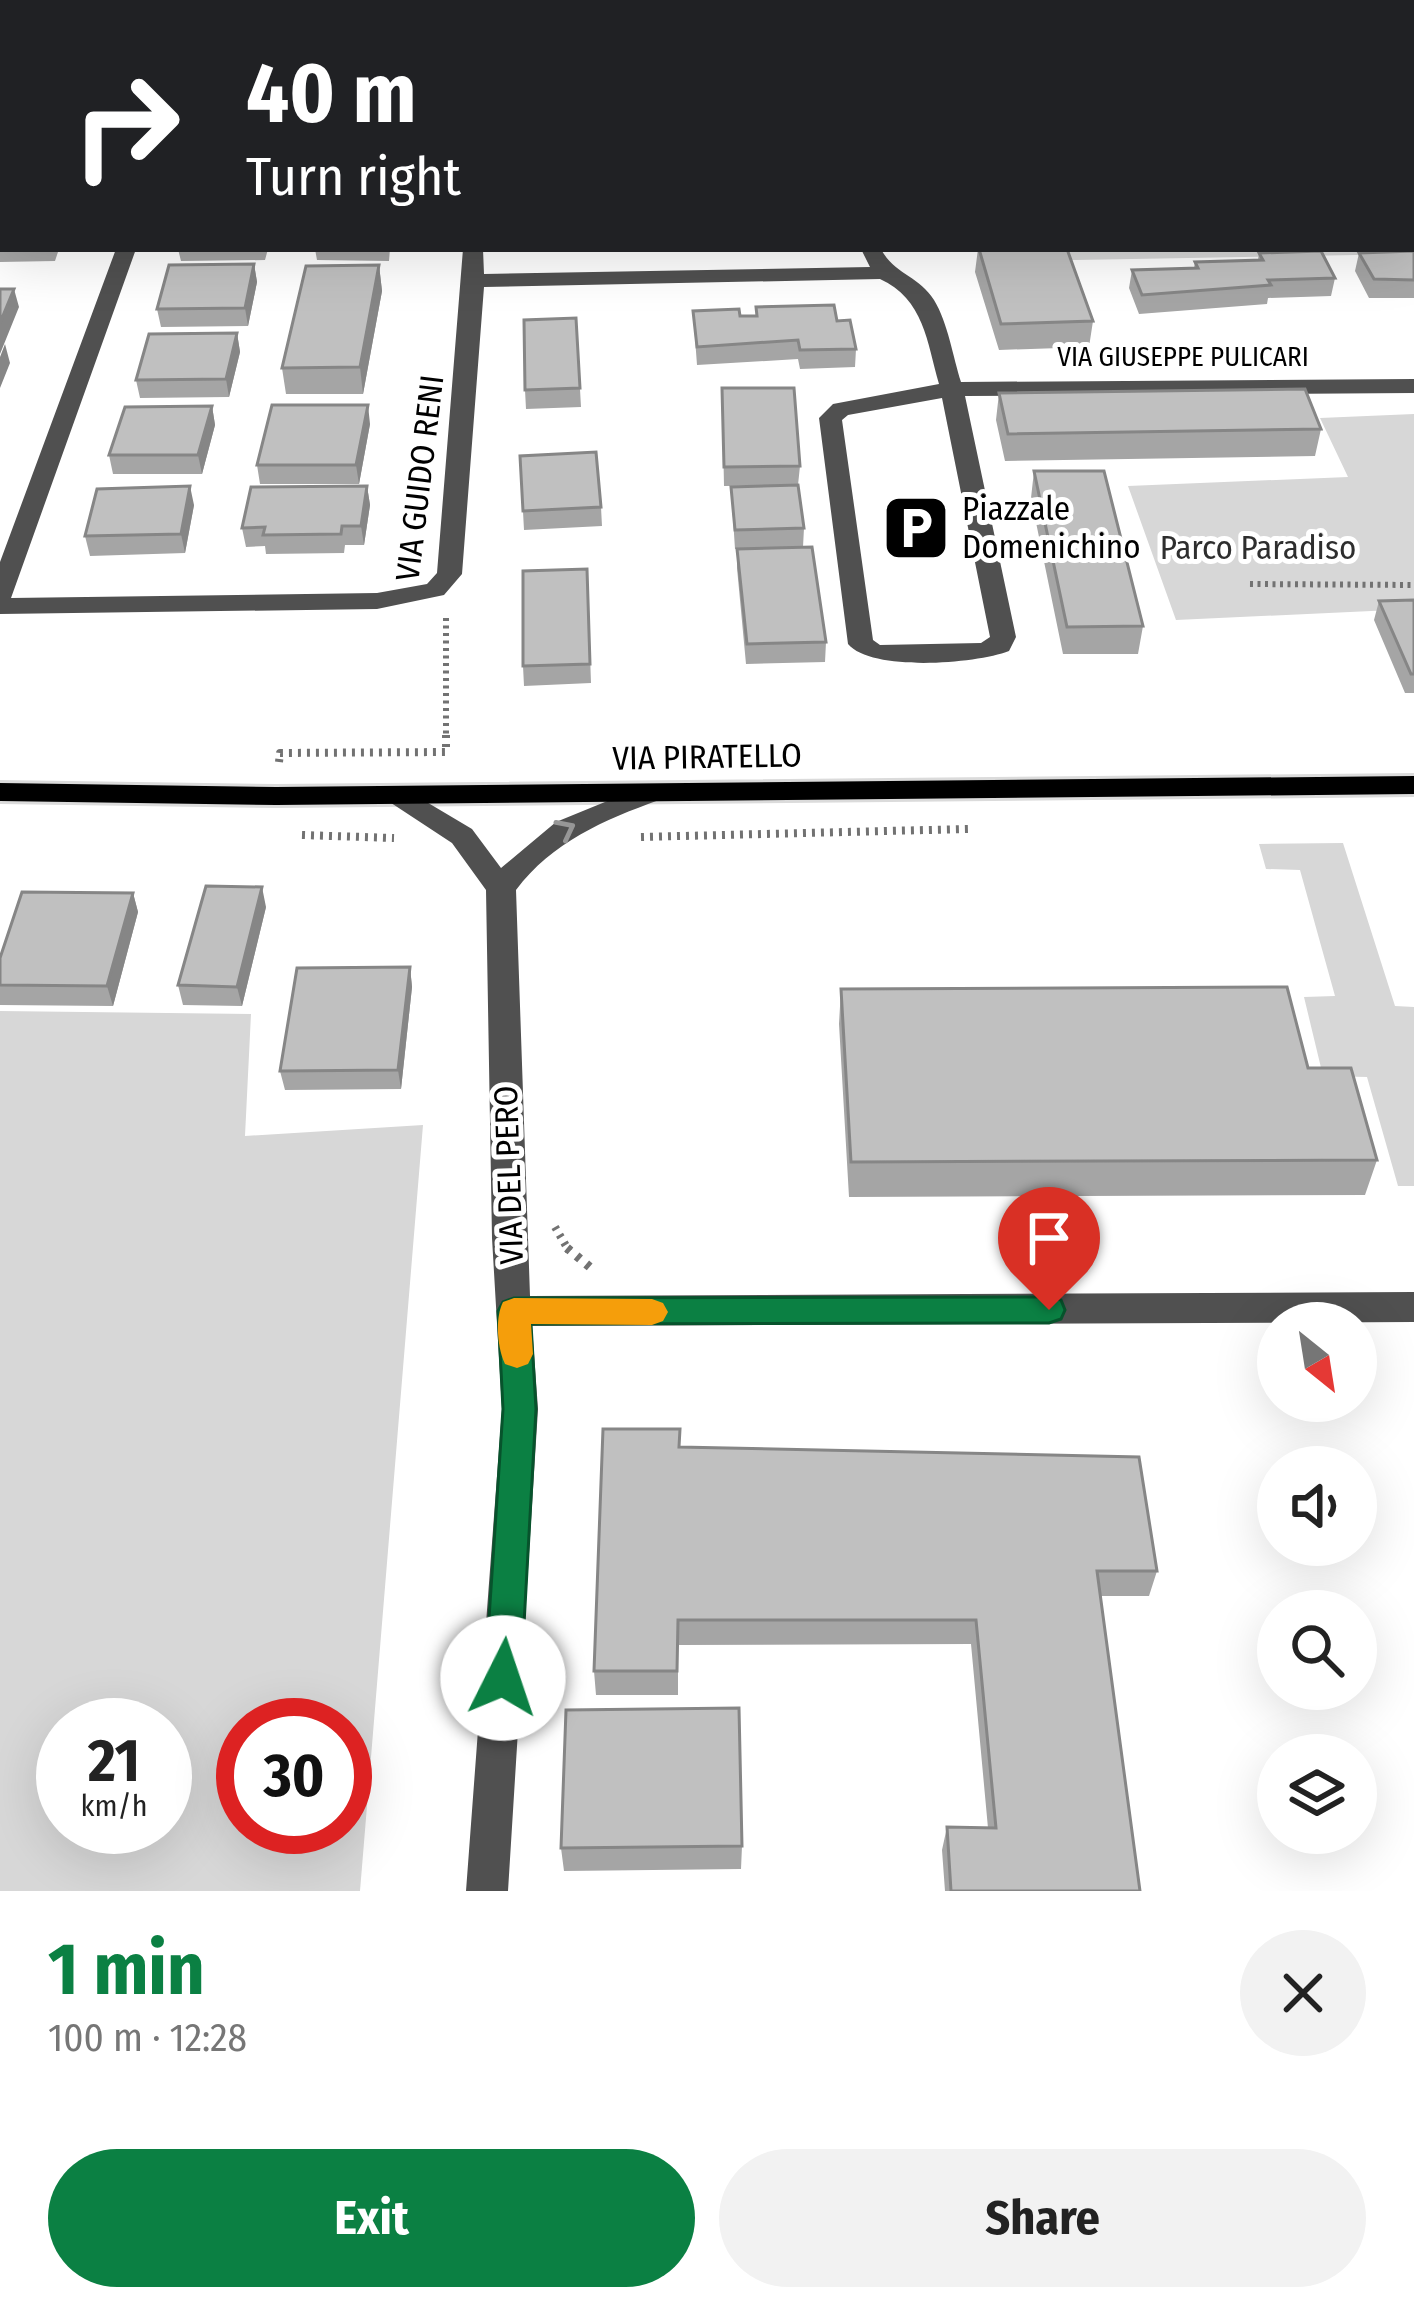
<!DOCTYPE html>
<meta charset="utf-8">
<style>
:root{--surface:#fff;--page:#f2f2f2;--text:#222;--muted:#767676;--accent:#0b8043}
body{margin:0;font-family:"Fira Sans Condensed",sans-serif;background:var(--page);color:var(--text);height:100vh;display:flex;flex-direction:column;font-size:45px;white-space:nowrap}
*{box-sizing:border-box;margin:0}
p{font-size:39px;color:var(--muted)}
.icon{flex:none;width:66px;height:66px;fill:none;stroke:currentColor;stroke-width:2;stroke-linecap:round;stroke-linejoin:round}
.map{position:relative;height:1891px;overflow:hidden}
.sheet{display:flex;flex-direction:column;background:var(--surface);flex:1}
.sheet>*{flex:none}
.hud{position:absolute;left:0px;top:0px;width:1416px;height:252px;box-shadow:0 12px 48px #0002;background:#202124;color:#fff;overflow:hidden}
.needle{width:78px;rotate:150deg}
.fabs{position:absolute;left:1257px;top:1302px;display:grid;gap:24px}
.fabs a{display:grid;place-items:center;width:120px;height:120px;border-radius:50%;background:var(--surface);box-shadow:0 12px 48px #0002;font-size:60px}
.speed{position:absolute;left:36px;top:1698px;display:flex;gap:24px;font-size:60px;font-weight:700;text-align:center}
.speed>*{display:grid;place-content:center;width:156px;height:156px;border-radius:50%;background:var(--surface);box-shadow:0 12px 48px #0002;line-height:1}
.speed small{font-size:30px;font-weight:400}
.speed .limit{border:18px solid #d22;background:#fff;color:#111}
.pin{position:absolute;display:grid;place-items:center;width:102px;height:102px;color:#fff;margin:-123px -51px;border-radius:50% 50% 50% 0;rotate:-45deg;box-shadow:0 0 12px #0007}
.pin .icon{rotate:45deg}
.me{position:absolute;width:132px;margin:-66px;rotate:4deg;stroke-linejoin:round;filter:drop-shadow(0 0 9px #0008)}
.turn{display:flex;align-items:center;gap:42px;height:252px;padding:0 48px;font-size:54px}
.turn .icon{width:156px;height:156px;stroke-width:2.5}
.turn b{display:block;font-size:84px;line-height:102px}
.round{display:grid;place-items:center;flex:none;width:126px;height:126px;border-radius:63px;background:var(--page)}
.summary{display:flex;align-items:center;justify-content:space-between;height:204px;padding:0 48px}
h1{font-size:72px;font-weight:700;line-height:90px;color:var(--accent)}
.cta{display:flex;gap:24px;margin-top:auto;padding:24px 48px}
.cta a{flex:1;height:138px;border-radius:72px;background:var(--accent);color:#fff;font-size:48px;font-weight:700;line-height:138px;text-align:center}
.cta a+a{background:var(--page);color:var(--text)}
.map>svg:first-child{display:block}
.green{fill:#d7d7d7;fill-rule:evenodd}
.lines{fill:none;stroke-linecap:round;stroke-linejoin:round}
.major-casing{stroke:#dbdbdb;stroke-width:6}
.path-far2{stroke:#727272;stroke-width:6;stroke-dasharray:3 4.5;stroke-linecap:butt}
.path-far1{stroke:#727272;stroke-width:8;stroke-dasharray:3 6;stroke-linecap:butt}
.path{stroke:#727272;stroke-width:9;stroke-dasharray:4.5 8;stroke-linecap:butt}
.minor{fill:#505050;fill-rule:evenodd}
.major{fill:#000;fill-rule:evenodd}
.wall{fill:#a5a5a5}
.shaded-wall{fill:#868686}
.building{fill:#c0c0c0;stroke:#868686;stroke-width:3}
.oneway{stroke:#969696}
.route{fill:#0b8043;stroke:#07532c;stroke-width:3}
.slow{fill:#f59e0b}
.labels{text-anchor:middle;dominant-baseline:central;stroke-width:10;stroke-linejoin:round;paint-order:stroke}
.far-street-label{font-size:27px;fill:#000;stroke:#fff}
.street-label{font-size:33px;fill:#000;stroke:#fff}
.poi-label{font-size:33px;fill:#000;stroke:#fff;text-anchor:start}
.park-label{font-size:33px;fill:#2e2e2e;stroke:#fff}
</style>
<div class="map">
<svg width="1414" height="1891" viewBox="0 0 1414 1891">
<rect width="100%" height="100%" fill="#fff"/>
<path class="green" d="M1413 245 1414 254 1019 261 1014 249H1413Z
M1414 414V609L1176 620 1128 486 1348 477 1320 418Z
M1343 843 1395 1006 1414 1007V1186H1398L1367 1077 1323 1076 1304 997 1335 996 1300 870 1266 869 1259 844Z
M0 1011 251 1014 245 1136 423 1125 360 1891H0ZM63 1725H165V1827H63ZM243 1725H345V1827H243Z"/>
<g class="lines">
<defs>
<path id="major" d="M1414 776V794L276 805 0 801V783L276 787Z"/>
</defs>
<use href="#major" class="major-casing"/>
<path class="path-far2" d="M1250 584 1414 585
M446 618V738"/>
<path class="path-far1" d="M279 762 280 753 446 752V735
M302 835 394 838
M641 837 968 829
M555 1227 569 1251"/>
<path class="path" d="M567 1248 591 1268"/>
<path class="minor" d="M210 0H228L209 3Z
M483 0H501L482 3Z
M1376 0H1394L1396 3H1378Z
M0 189H3V201H0Z
M116 249H136L11 598 377 593 427 584 437 573 463 249H483L484 274 870 267 861 249H881C894 274 919 276 934 300 948 323 953 357 961 382L1414 379V393L965 396 1016 637 1009 651C975 664 872 672 848 644L819 418 833 404 939 384C927 342 924 299 880 279L484 287 462 574 444 595 377 609 0 614V562ZM942 398 990 637 981 643 880 645 873 640 842 420 848 415Z
M649 784 663 793 659 800C604 820 552 842 516 890L530 1296 1414 1292V1322L532 1326 538 1409 508 1891H466L502 1409 492 1238 486 890 452 843 379 795 393 786 403 788 472 829 501 868 556 822Z"/>
<use href="#major" class="major"/>
</g>
<path class="wall" d="M0 0H54L53 2 36 1 37 3H3V89L0 90Z
M257 0H327V2H257Z
M363 0H423L422 3H363Z
M516 0H714V3H516Z
M948 0H1001L949 2Z
M0 204H3V249H59L55 261 0 262Z
M178 249H268L265 260 181 261Z
M315 249H390L389 261 317 260Z
M978 249H1067L1093 321 1089 347 999 350 975 272Z
M1414 251V298H1369L1355 271 1359 253Z
M1259 253 1335 278 1331 296 1268 298 1267 304 1139 314 1129 288 1132 270 1194 268 1195 262 1258 260Z
M254 264 257 282 248 326 161 327 157 309Z
M379 265 382 291 363 394H286L282 368Z
M756 307 837 321 856 349 855 367 800 369 798 359 697 365 693 311 740 316H756Z
M576 318 581 407 526 409 525 390Z
M237 333 240 352 229 397 140 398 136 380Z
M722 388 800 466 798 485 804 528 803 547 826 642 825 662 746 664 737 568V549L774 548 735 549 731 487 794 485 724 486Z
M999 393 1321 429 1315 456 1005 461 996 420Z
M212 406 215 425 202 474H113L109 455Z
M370 424 359 484H260L257 465Z
M520 456 601 507 602 526 524 530Z
M1034 471 1143 626 1138 654H1063L1031 498Z
M367 486 370 505 364 545H345L344 553 266 554 265 546 246 547 242 528Z
M194 505 185 553 90 556 85 536Z
M587 569 591 683 524 686 523 666Z
M1414 600V693H1405L1374 620 1379 601Z
M133 893 138 912 113 1006 0 1005V958Z
M266 907 242 1006 183 1005 178 985Z
M410 967 412 987 401 1089 285 1090 280 1071Z
M841 989 1308 1068 1377 1160 1365 1195 849 1197 839 1024Z
M680 1447 1157 1571 1149 1596H1100L1140 1891H945L942 1850 947 1827 988 1828 971 1644 678 1645V1695H596L594 1671Z
M742 1846 741 1869 564 1871 561 1848Z"/>
<path class="shaded-wall" d="M254 264 257 282 248 326 245 308Z
M379 265 382 291 363 394 360 367Z
M14 289 19 307 0 354V323Z
M237 333 240 352 229 397 226 379Z
M5 344 10 363 0 388V357Z
M368 405 370 424 359 484 356 465Z
M212 406 215 425 202 474 198 455Z
M190 486 194 505 185 553 181 534Z
M367 486 370 505 364 545 361 526Z
M262 887 266 907 242 1006 237 987Z
M133 893 138 912 113 1006 107 986Z
M410 967 412 987 401 1089 398 1070Z"/>
<path class="building" d="M0 0H34L32 3H3V65H0Z
M516 0H664V2H516Z
M1413 70 1414 72V153H1413Z
M0 204H3V244H0Z
M979 249H1067L1093 321 1001 324Z
M1321 251 1335 278 1268 280 1271 285 1142 295 1132 270 1198 268 1195 262 1263 260 1259 253Z
M1414 251V280L1374 279 1359 253Z
M254 264 245 308 157 309 169 265Z
M379 265 360 367 282 368 306 266Z
M0 289H14L0 323Z
M834 305 837 321 850 320 856 349 800 350 798 340 697 347 693 311 739 309 740 316H757L756 307Z
M576 318 580 388 525 390 524 320Z
M237 333 226 379 136 380 149 334Z
M722 388H794L800 466 724 467Z
M1305 389 1321 429 1008 434 999 393Z
M272 405H368L356 465H257Z
M212 406 198 455H109L125 407Z
M596 452 601 507 523 511 520 456Z
M1034 471H1104L1143 626 1067 627Z
M798 485 804 528 735 530 731 487Z
M190 486 181 534 85 536 97 489Z
M367 486 361 526H342L341 534 263 535 265 527 242 528 251 487Z
M812 547 826 642 747 644 737 549Z
M587 569 590 664 523 666V571Z
M1414 600V674H1411L1379 601Z
M206 886 262 887 237 987 178 985Z
M22 892 133 893 107 986 0 985V958Z
M410 967 398 1070 280 1071 297 968Z
M1287 987 1308 1068H1351L1377 1160 851 1162 841 989Z
M603 1429H680L679 1447 1139 1457 1157 1571H1097L1140 1891H951L947 1827 996 1828 976 1620H678L677 1671H594Z
M739 1708 742 1846 561 1848 566 1710Z"/>
<defs><path id="oneway-chevron" d="M-2-3.5L2.5 0L-2 3.5" fill="none" stroke-width="1.6" stroke-linecap="round" stroke-linejoin="round" transform="scale(3)"/></defs>
<use class="oneway" href="#oneway-chevron" transform="translate(566 829) rotate(-27)"/>
<path class="route" d="M1049 1297 1061 1300 1065 1310 1061 1319 1049 1323 531 1324 536 1409 521 1678 516 1690 503 1695 490 1690 485 1678 503 1409 498 1311 503 1302 514 1298Z"/>
<path class="slow" d="M514 1298 652 1299 663 1303 668 1312 663 1321 652 1325 531 1324 533 1354 528 1364 517 1368 505 1364C497 1347 495 1318 503 1302Z"/>
<defs>
<symbol id="parking-square" viewBox="-11 -11 22 22"><rect x="-9" y="-9" width="18" height="18" rx="4" fill="#000" stroke="#fff"/><path d="M-3.5-5.5H1a3.5 3.5 0 0 1 0 7H-1V5.5H-3.5ZM-1-3.4V-.6H.8a1.4 1.4 0 0 0 0-2.8Z" fill="#fff"/></symbol>
</defs>
<g fill-rule="evenodd">
<use href="#parking-square" x="878" y="490" width="76" height="76"/>
</g>
<g class="labels">
<g class="far-street-label">
<text x="1183" y="357">VIA GIUSEPPE PULICARI</text>
</g>
<g class="street-label">
<text transform="translate(420 478) rotate(-83)">VIA GUIDO RENI</text>
<text transform="translate(707 757) rotate(-1)">VIA PIRATELLO</text>
<text transform="translate(509 1175) rotate(-92)">VIA DEL PERO</text>
</g>
<g class="poi-label">
<text x="962" y="509">Piazzale<tspan x="962" dy="38">Domenichino</tspan></text>
</g>
<g class="park-label">
<text x="1258" y="548">Parco Paradiso</text>
</g>
</g>
</svg>
<div class="fabs">
<a><svg class="needle" viewBox="-14 -14 28 28"><path d="M0-13l5 13h-10z" fill="#e53935"/><path d="M0 13l5-13h-10z" fill="#767676"/></svg></a>
<a><svg class="icon" aria-label="sound" viewBox="0 0 24 24"><path d="M4 9h4l5-4v14l-5-4H4zM17 9q2 3 0 6"/></svg></a>
<a><svg class="icon" aria-label="search" viewBox="0 0 24 24"><circle cx="10" cy="10" r="6"/><path d="M15 15l6 6"/></svg></a>
<a><svg class="icon" aria-label="layers" viewBox="0 0 24 24"><path d="M12 4l9 5-9 5-9-5zM3 14l9 5 9-5"/></svg></a>
</div>
<div class="speed"><div>21<small>km/h</small></div><div class="limit">30</div></div>
<div class="pin" style="left:1049px;top:1310px;background:#d93025"><svg class="icon" aria-label="arrive" viewBox="0 0 24 24"><path d="M6 21V4h12l-3 4 3 4H6"/></svg></div>
<svg class="me" style="left:503px;top:1678px" viewBox="-20 -20 40 40"><circle r="19" fill="#fff"/><path d="M0-13L10 11 0 6-10 11z" fill="#0b8043"/></svg>
<div class="hud">
<div class="turn"><svg class="icon" aria-label="right" viewBox="0 0 24 24"><path d="M7 20v-9h11M14 6l5 5-5 5"/></svg><div><b>40 m</b>Turn right</div></div>
</div>
</div>
<section class="sheet">
<div class="summary"><div><h1>1 min</h1><p>100 m · 12:28</p></div><a class="round"><svg class="icon" aria-label="close" viewBox="0 0 24 24"><path d="M6 6l12 12M18 6L6 18"/></svg></a></div>
<div class="cta"><a>Exit</a><a>Share</a></div>
</section>
